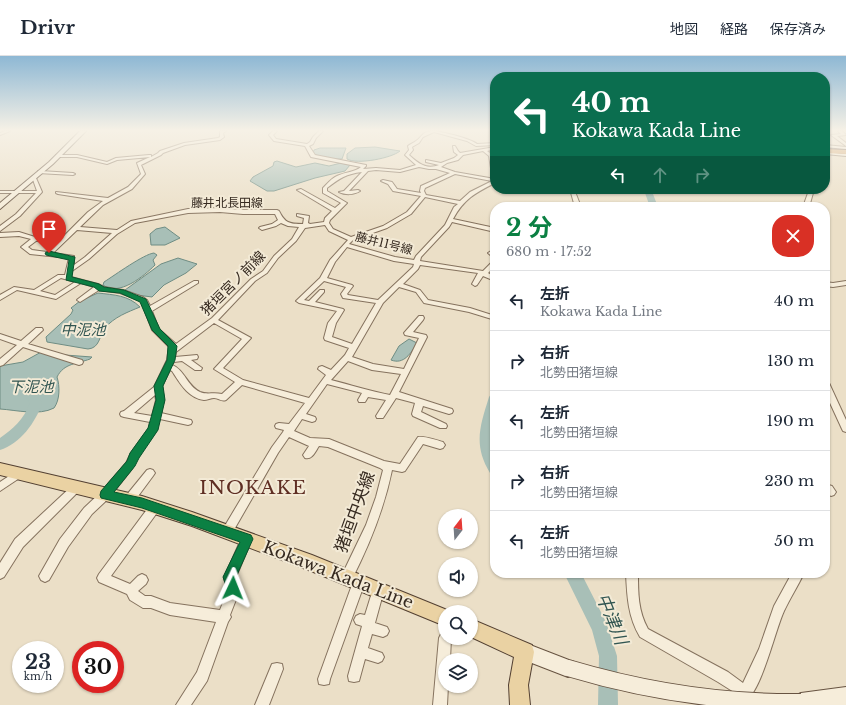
<!DOCTYPE html>
<html lang="ja">
<meta charset="utf-8">
<style>
:root{--surface:#fff;--page:#f2f2f3;--text:#1f2937;--muted:#747a83;--line:#e0e1e3;--accent:#0b8043}
body{margin:0;font-family:"Libre Baskerville","Noto Sans JP",serif;background:var(--page);color:var(--text);height:100vh;display:flex;flex-direction:column;font-size:15px;white-space:nowrap}
*{box-sizing:border-box;margin:0}
p{font-size:13px;color:var(--muted)}
.icon{flex:none;width:22px;height:22px;fill:none;stroke:currentColor;stroke-width:2;stroke-linecap:round;stroke-linejoin:round}
.map{position:relative;flex:1;overflow:hidden}
.side{position:absolute;left:490px;top:146px;width:340px;height:376px;display:flex;flex-direction:column;background:var(--surface);border-radius:16px;box-shadow:0 1px 3px #0004}
.side>*{flex:none}
.banner{position:absolute;left:490px;top:16px;width:340px;height:122px;border-radius:16px;box-shadow:0 1px 3px #0004;background:#0b6e4f;color:#fff;overflow:hidden}
.needle{width:26px;rotate:17deg}
.tools{position:absolute;left:438px;top:453px;display:grid;gap:8px}
.tools a{display:grid;place-items:center;width:40px;height:40px;border-radius:50%;background:var(--surface);box-shadow:0 1px 3px #0004;font-size:20px}
.speed{position:absolute;left:12px;top:585px;display:flex;gap:8px;font-size:20px;font-weight:700;text-align:center}
.speed>*{display:grid;place-content:center;width:52px;height:52px;border-radius:50%;background:var(--surface);box-shadow:0 1px 3px #0004;line-height:1}
.speed small{font-size:10px;font-weight:400}
.speed .limit{border:6px solid #d22;background:#fff;color:#111}
.pin{position:absolute;display:grid;place-items:center;width:34px;height:34px;color:#fff;margin:-41px -17px;border-radius:50% 50% 50% 0;rotate:-45deg;box-shadow:0 0 4px #0007}
.pin .icon{rotate:45deg}
.me{position:absolute;width:44px;margin:-22px;rotate:2deg;stroke-linejoin:round;filter:drop-shadow(0 0 3px #0008)}
.turn{display:flex;align-items:center;gap:14px;height:84px;padding:0 16px;font-size:18px}
.turn .icon{width:52px;height:52px;stroke-width:2.5}
.turn b{display:block;font-size:28px;line-height:34px}
.lanes{display:flex;align-items:center;height:38px;padding:0 16px;background:#0003;justify-content:center;gap:20px;direction:ltr}
.lanes .off{opacity:.35}
.round{display:grid;place-items:center;flex:none;width:42px;height:42px;border-radius:16px;background:var(--page)}
.overview{display:flex;align-items:center;justify-content:space-between;height:68px;padding:0 16px}
h1{font-size:24px;font-weight:700;line-height:30px;color:var(--accent)}
ul{padding:0;list-style:none}
li{display:flex;align-items:center;gap:12px;height:60px;padding:0 16px;border-top:1px solid var(--line)}
li div{flex:1}
li b{display:block;font-size:15px}
li em{font-style:normal}
header{display:flex;align-items:center;gap:24px;box-sizing:border-box;height:56px;padding:0 20px;background:var(--surface);border-bottom:1px solid var(--line)}
header strong{font-size:19px}
nav{display:flex;gap:22px;margin-inline-start:auto;font-size:14px}
.map>svg:first-child{display:block}
.water{fill:#a8bfb7;stroke:#6f8d84}
.lines{fill:none;stroke-linecap:round;stroke-linejoin:round}
.river{fill:#a8bfb7;fill-rule:evenodd}
.street-casing{stroke:#85725e;stroke-width:2}
.secondary-casing{stroke:#675341;stroke-width:2}
.primary-casing{stroke:#534032;stroke-width:2}
.highway-casing{stroke:#534032;stroke-width:2}
.street{fill:#f6edda;fill-rule:evenodd}
.secondary{fill:#f6edda;fill-rule:evenodd}
.primary{fill:#ead2a3;fill-rule:evenodd}
.highway{fill:#d29d60;fill-rule:evenodd}
.secondary-bridge-casing{stroke:#675341;stroke-width:18;stroke-linecap:butt}
.secondary-bridge{stroke:#f6edda;stroke-width:16}
.route{fill:#0b8043;stroke:#07532c}
.labels{text-anchor:middle;dominant-baseline:central;stroke-width:4;stroke-linejoin:round;paint-order:stroke}
.far-street-label{font-size:12px;fill:#362a20;stroke:#f3ead6}
.street-label{font-size:14px;fill:#362a20;stroke:#f3ead6}
.water-label{font-size:15px;font-style:italic;fill:#315551;stroke:#f3ead6}
.near-street-label{font-size:17px;fill:#362a20;stroke:#f3ead6}
.near-water-label{font-size:18px;font-style:italic;fill:#315551;stroke:#f3ead6}
.near-quarter-label{font-size:19px;letter-spacing:1px;fill:#5f2e23;stroke:#f3ead6}
</style>
<header>
<strong>Drivr</strong>
<nav><a>地図</a><a>経路</a><a>保存済み</a></nav>
</header>
<div class="map">
<svg width="846" height="649" viewBox="0 0 846 649">
<rect width="100%" height="100%" fill="#ebdfc7"/>
<path class="water" d="M375 91 400 95C392 102 357 109 347 103V98L355 92Z
M320 92H346L342 103H330L313 98 314 94Z
M277 105 296 111 315 107 329 110 341 107 350 109 345 115 315 122 274 135H267L250 125 253 121 273 110 274 106Z
M237 145 245 147 248 151 242 155 220 152 224 148Z
M165 171 180 182 165 189H151L150 178 156 173Z
M154 197 157 199 153 204 155 209C144 220 119 241 103 229L104 226C115 219 144 198 154 197Z
M178 202 197 208 186 217 164 229 152 241 137 239 125 234 161 208Z
M98 237C114 239 128 239 140 251 128 256 114 261 105 272 99 280 100 292 88 293L47 286 46 281 71 258 73 254 71 252 80 245Z
M409 283 417 287C411 297 404 309 391 304L399 290Z
M43 295 65 299 92 301 90 303C77 308 64 307 57 321 60 330 60 344 54 352 39 360 16 354 0 353V310L23 306Z"/>
<g class="lines">
<path class="river" d="M653 133H663L653 138 658 151H650L645 137Z
M31 335 35 337 42 347C36 366 20 388 0 394V382C13 373 24 363 30 347L25 340 27 337Z
M495 336 492 387 495 399V419L490 417C473 389 480 370 489 341L491 338Z
M564 517H581L606 566 617 600 618 649H598L599 600 592 574Z"/>
<defs>
<path id="street" d="M5 75H10L0 79V77Z
M220 75H226L223 77 224 81 220 84 185 89 163 97 161 99 141 109 145 118 132 133 103 149 80 171 117 174 131 165 188 153 220 152 243 154H277L279 155C285 167 289 168 303 168L304 162 297 160V158L309 160 308 167 310 168 324 166 325 162 332 155 297 134 301 133 335 152 341 147 323 137V132C327 128 332 122 337 120 345 116 355 116 361 111L311 101 305 90 274 85 269 79 273 75H277L273 79 276 83 307 88 310 86 313 81 319 75H323L316 82 313 88 309 90 315 99 366 109V110L363 113 376 112 400 114 416 109 405 99 409 94 408 90C410 88 414 87 416 85 422 81 422 76 431 75 437 74 472 83 477 88L495 87V89L476 90 467 85 434 76 423 81 419 87 412 91 413 94 409 99C418 107 426 114 439 109L426 106V104L441 107 454 102 458 99 454 96 453 90H455L458 95 460 97 495 91V93L487 95 493 99 495 112H491L489 100 483 95 463 99 458 104 447 107 441 111 455 116 495 123V127C475 137 464 143 453 163L495 172V176L452 166 449 171 421 201 420 205 483 215 493 205 495 204V210L488 217 495 221V225L483 220 477 229 475 230 472 228 478 217 420 209 418 213 403 228 420 234 428 244 470 252 495 260V264L469 256 424 247 416 236 399 231 383 247 352 301 373 308 404 313 419 282 405 279 404 277 419 260H423L424 262 423 264 413 276 426 279 427 281 399 336 452 353 453 355 452 357 449 358 423 350 421 356 446 368 447 370 446 372H440L413 360 412 358 415 347 396 342 383 362H377L376 360 386 344 368 341 365 346H359L358 344 362 337 327 328 306 358 315 361 316 363 315 365 312 366 302 363 294 375 310 382 329 383 384 405 400 408 418 381C425 380 436 384 443 386L445 389 443 392 440 393 423 388 405 415 402 416 392 414C384 453 369 490 351 525L347 527 343 525 341 521 366 469 376 441 383 414 380 412 328 391 319 390C315 396 312 404 305 402L303 399 309 390 289 381 278 397 231 479 227 481 223 479 222 476 223 473 272 391 283 376 284 374 276 372 275 370 276 368 279 367 289 368 305 347 242 329 226 344C221 346 219 342 214 342 211 342 207 344 204 344 188 342 180 327 172 315L170 314 162 330 164 344 161 357 191 364 192 366 191 368 188 369 160 363 156 375 137 402 132 413 109 442 92 458 68 491 49 524 45 526 41 524 39 520 60 483 84 452 101 436 126 407 131 397 149 372 150 366 124 361 121 360 120 358 121 356 124 355 154 331 167 304 169 291 152 274 141 245 120 237 99 234 80 246 77 244 78 243 94 231 81 227 56 243 17 234 0 244V239L14 231 34 234 58 219H65L69 202 30 198 21 191 31 183 19 180 0 181V177L19 176 35 181 64 180 88 156 103 145 58 138 56 137V136L108 142 128 131 141 118 137 107 150 101 117 104 107 108 77 101H58L56 100V99H77L107 106 116 102 149 99H151V101L158 97 160 95 184 87 218 82 220 81ZM419 111 429 113H436L450 117 421 130 420 135 421 137 397 133 392 126 383 124 381 125 388 128 393 135 421 140 407 156 383 170 351 181 333 173 329 167 330 164 347 147 327 135V132C340 122 346 118 362 116L344 135 339 136C345 139 354 139 360 135L358 134 349 135 368 115 376 114 400 116ZM455 118 492 125 470 136 460 145 426 139 424 135 425 132ZM425 141 458 148 454 151 445 169 416 200 414 204 395 201 349 188 353 184 387 172 411 158ZM220 156 243 158H275L278 164 272 168 260 171 259 172 262 174 276 170 281 167 288 170 299 171 292 183 274 200 263 215 251 223 212 262 176 288 159 273 152 255 198 227V225H194L150 250 147 244 143 241 123 234 104 231 98 228 71 221 72 215 89 203 117 178 135 167 188 157ZM325 169 329 175 348 184 330 204 320 222 296 245 299 247 337 255 328 267 324 282 325 284 349 292 345 299 331 314 322 310 319 311 318 313 326 319 309 342 243 324 223 312 251 282 218 264 255 225 267 217 278 202 296 185 305 172ZM77 174 112 177 85 201 74 209V200L53 197ZM61 184 47 196 32 194 28 191 36 185ZM347 191 394 205 414 208 413 211 378 244 348 239 347 238 353 230 352 229 327 222 335 206ZM61 222 75 226 55 239 40 235ZM324 225 346 231 341 238 343 242 376 247 352 288 332 281 336 267 344 254 343 253 315 246 324 236V234H320L309 245 304 244ZM214 267 242 283 214 313 235 326 222 338C213 336 207 339 200 336 187 330 185 314 172 309L174 306 182 305 195 314H201L202 312 191 304 197 303 198 301 197 299 175 301 176 296ZM348 305 372 314 401 318 390 339C370 335 351 329 331 324ZM155 339 156 344 152 360 134 357Z
M838 75H842L846 79 837 80 846 87V90L831 79 841 78Z
M825 89 846 91V93L825 91Z
M825 96 846 98V100L825 98Z
M40 115 73 117 75 118 73 119 38 117V115Z
M32 121 36 122 42 136 20 160 0 175V170L16 158 36 137H0V135H37Z
M570 133H574L581 151H575Z
M805 133H810L813 137 809 151H803L808 137Z
M491 195 495 198V203L488 197Z
M846 225V229L833 231 825 230V226L833 227Z
M36 272H42L43 274 28 288 82 304 83 306 82 308 79 309 23 291 3 309 0 310V303L17 289 0 283V278L21 285Z
M825 324 829 327 846 364V376L843 375 842 373 825 336Z
M150 413 153 414 155 417 153 420 133 447 129 448 125 447 124 444 125 441 147 414Z
M18 414 21 415 23 418 21 421 0 435V426Z
M76 428 79 429 81 432 79 435 23 491 4 521 0 523V507L15 483 73 429Z
M825 428 832 430 836 436 834 439 831 440 825 436Z
M155 446 159 448 160 451 159 454 111 520 130 528 138 520 142 518 146 520 148 524 146 528 138 535 145 540H151L170 547 220 554 227 536 224 521 226 517 243 479 247 478 251 479 252 483 236 521 239 536 230 559 231 561 228 566 207 625 191 649H176L197 616 216 566 170 559 151 552H143L130 544 127 538 99 526 97 522 99 518 151 448Z
M626 517H638C638 537 638 555 648 573L728 616 743 627 759 593 774 550 792 517H804C798 530 790 542 784 555 775 574 761 639 743 647L738 645 737 638 718 626 640 581C628 561 627 540 626 517Z
M359 520 363 522 365 526 330 623 329 628 324 629 319 628 318 623 353 526 355 522Z
M378 528 382 530 384 534 375 567 387 571 389 575 387 579 383 581 372 578 368 592 382 597 384 601 382 605 378 607 365 603 359 625 354 626 349 625 348 620 362 570 356 568 354 564 356 560 360 558 365 559 374 530Z
M445 576V582H451L450 604H445V630H448L447 649H433L439 582 441 578Z
M277 607 282 608 283 613 269 649H255L272 608Z"/>
<path id="secondary" d="M80 75H86L53 108 0 153V147L49 106Z
M525 587 574 606 577 612 574 618 568 621 519 602 516 596 519 590Z
M846 631V649H793L792 646 795 640 801 637Z"/>
<path id="primary" d="M0 407 142 440 192 456 312 499 452 556H445V570L311 515 192 470 142 454 0 419Z
M471 563 532 589 534 596 528 629 530 649H510L509 629 514 601 471 581Z"/>
<path id="highway" d="M825 93 846 94V98L825 97Z"/>
</defs>
<use href="#street" class="street-casing"/>
<use href="#secondary" class="secondary-casing"/>
<use href="#primary" class="primary-casing"/>
<use href="#highway" class="highway-casing"/>
<use href="#street" class="street"/>
<use href="#secondary" class="secondary"/>
<use href="#primary" class="primary"/>
<use href="#highway" class="highway"/>
<defs>
<path id="secondary-bridge" d="M568 612C645 635 721 647 801 646"/>
</defs>
<use href="#secondary-bridge" class="secondary-bridge-casing"/>
<use href="#secondary-bridge" class="secondary-bridge"/>
</g>
<linearGradient id="sky" x2="0" y2="1"><stop stop-color="#8eb8d4"/><stop offset="0.45" stop-color="#f6f1e6"/><stop offset="1" stop-color="#f6f1e6" stop-opacity="0"/></linearGradient>
<rect width="846" height="165" fill="url(#sky)"/>
<path class="route" d="M49 195 75 201 72 221 99 228 104 231 124 234 146 243 160 273 177 290 175 304 163 330 165 344 158 374 139 402 135 410 114 436 142 442 251 479 253 483 236 521 239 532 237 536 233 538 228 536 223 521 240 486 142 452 101 442 100 439 101 435 127 405 130 397 148 372 156 344 154 330 167 304 168 290 152 274 140 246 120 237 99 235 94 231 66 224 69 204 46 199 45 197Z"/>
<g class="labels">
<g class="far-street-label">
<text x="227" y="146">藤井北長田線</text>
<text transform="translate(384 187) rotate(14)">藤井11号線</text>
</g>
<g class="street-label">
<text transform="translate(233 227) rotate(-45)">猪垣宮ノ前線</text>
</g>
<g class="water-label">
<text x="83" y="273">中泥池</text>
<text x="31" y="330">下泥池</text>
</g>
<g class="near-street-label">
<text transform="translate(355 456) rotate(-70)">猪垣中央線</text>
<text transform="translate(338 519) rotate(21)">Kokawa Kada Line</text>
</g>
<g class="near-water-label">
<text transform="translate(612 563) rotate(68)">中津川</text>
</g>
<g class="near-quarter-label">
<text x="253" y="431">INOKAKE</text>
</g>
</g>
</svg>
<div class="tools">
<a><svg class="needle" viewBox="-14 -14 28 28"><path d="M0-13l5 13h-10z" fill="#e53935"/><path d="M0 13l5-13h-10z" fill="#747a83"/></svg></a>
<a><svg class="icon" aria-label="sound" viewBox="0 0 24 24"><path d="M4 9h4l5-4v14l-5-4H4zM17 9q2 3 0 6"/></svg></a>
<a><svg class="icon" aria-label="search" viewBox="0 0 24 24"><circle cx="10" cy="10" r="6"/><path d="M15 15l6 6"/></svg></a>
<a><svg class="icon" aria-label="layers" viewBox="0 0 24 24"><path d="M12 4l9 5-9 5-9-5zM3 14l9 5 9-5"/></svg></a>
</div>
<div class="speed"><div>23<small>km/h</small></div><div class="limit">30</div></div>
<div class="pin" style="left:49px;top:197px;background:#d93025"><svg class="icon" aria-label="arrive" viewBox="0 0 24 24"><path d="M6 21V4h12l-3 4 3 4H6"/></svg></div>
<svg class="me" style="left:233px;top:532px" viewBox="-20 -20 40 40"><path d="M0-17L14 15 0 8-14 15z" fill="#0b8043" stroke="#fff" stroke-width="4"/></svg>
<div class="banner">
<div class="turn"><svg class="icon" aria-label="left" viewBox="0 0 24 24"><path d="M17 20v-9H6M10 6l-5 5 5 5"/></svg><div><b>40 m</b>Kokawa Kada Line</div></div>
<div class="lanes"><svg class="icon" aria-label="left" viewBox="0 0 24 24"><path d="M17 20v-9H6M10 6l-5 5 5 5"/></svg><svg class="icon off" aria-label="ahead" viewBox="0 0 24 24"><path d="M12 20V5M6 11l6-6 6 6"/></svg><svg class="icon off" aria-label="right" viewBox="0 0 24 24"><path d="M7 20v-9h11M14 6l5 5-5 5"/></svg></div>
</div>
<section class="side">
<div class="overview"><div><h1>2 分</h1><p>680 m · 17:52</p></div><a class="round" style="background:#d93025;color:#fff"><svg class="icon" aria-label="close" viewBox="0 0 24 24"><path d="M6 6l12 12M18 6L6 18"/></svg></a></div>
<ul>
<li><svg class="icon" aria-label="left" viewBox="0 0 24 24"><path d="M17 20v-9H6M10 6l-5 5 5 5"/></svg><div><b>左折</b><p>Kokawa Kada Line</p></div><em>40 m</em></li>
<li><svg class="icon" aria-label="right" viewBox="0 0 24 24"><path d="M7 20v-9h11M14 6l5 5-5 5"/></svg><div><b>右折</b><p>北勢田猪垣線</p></div><em>130 m</em></li>
<li><svg class="icon" aria-label="left" viewBox="0 0 24 24"><path d="M17 20v-9H6M10 6l-5 5 5 5"/></svg><div><b>左折</b><p>北勢田猪垣線</p></div><em>190 m</em></li>
<li><svg class="icon" aria-label="right" viewBox="0 0 24 24"><path d="M7 20v-9h11M14 6l5 5-5 5"/></svg><div><b>右折</b><p>北勢田猪垣線</p></div><em>230 m</em></li>
<li><svg class="icon" aria-label="left" viewBox="0 0 24 24"><path d="M17 20v-9H6M10 6l-5 5 5 5"/></svg><div><b>左折</b><p>北勢田猪垣線</p></div><em>50 m</em></li>
</ul>
</section>
</div>
